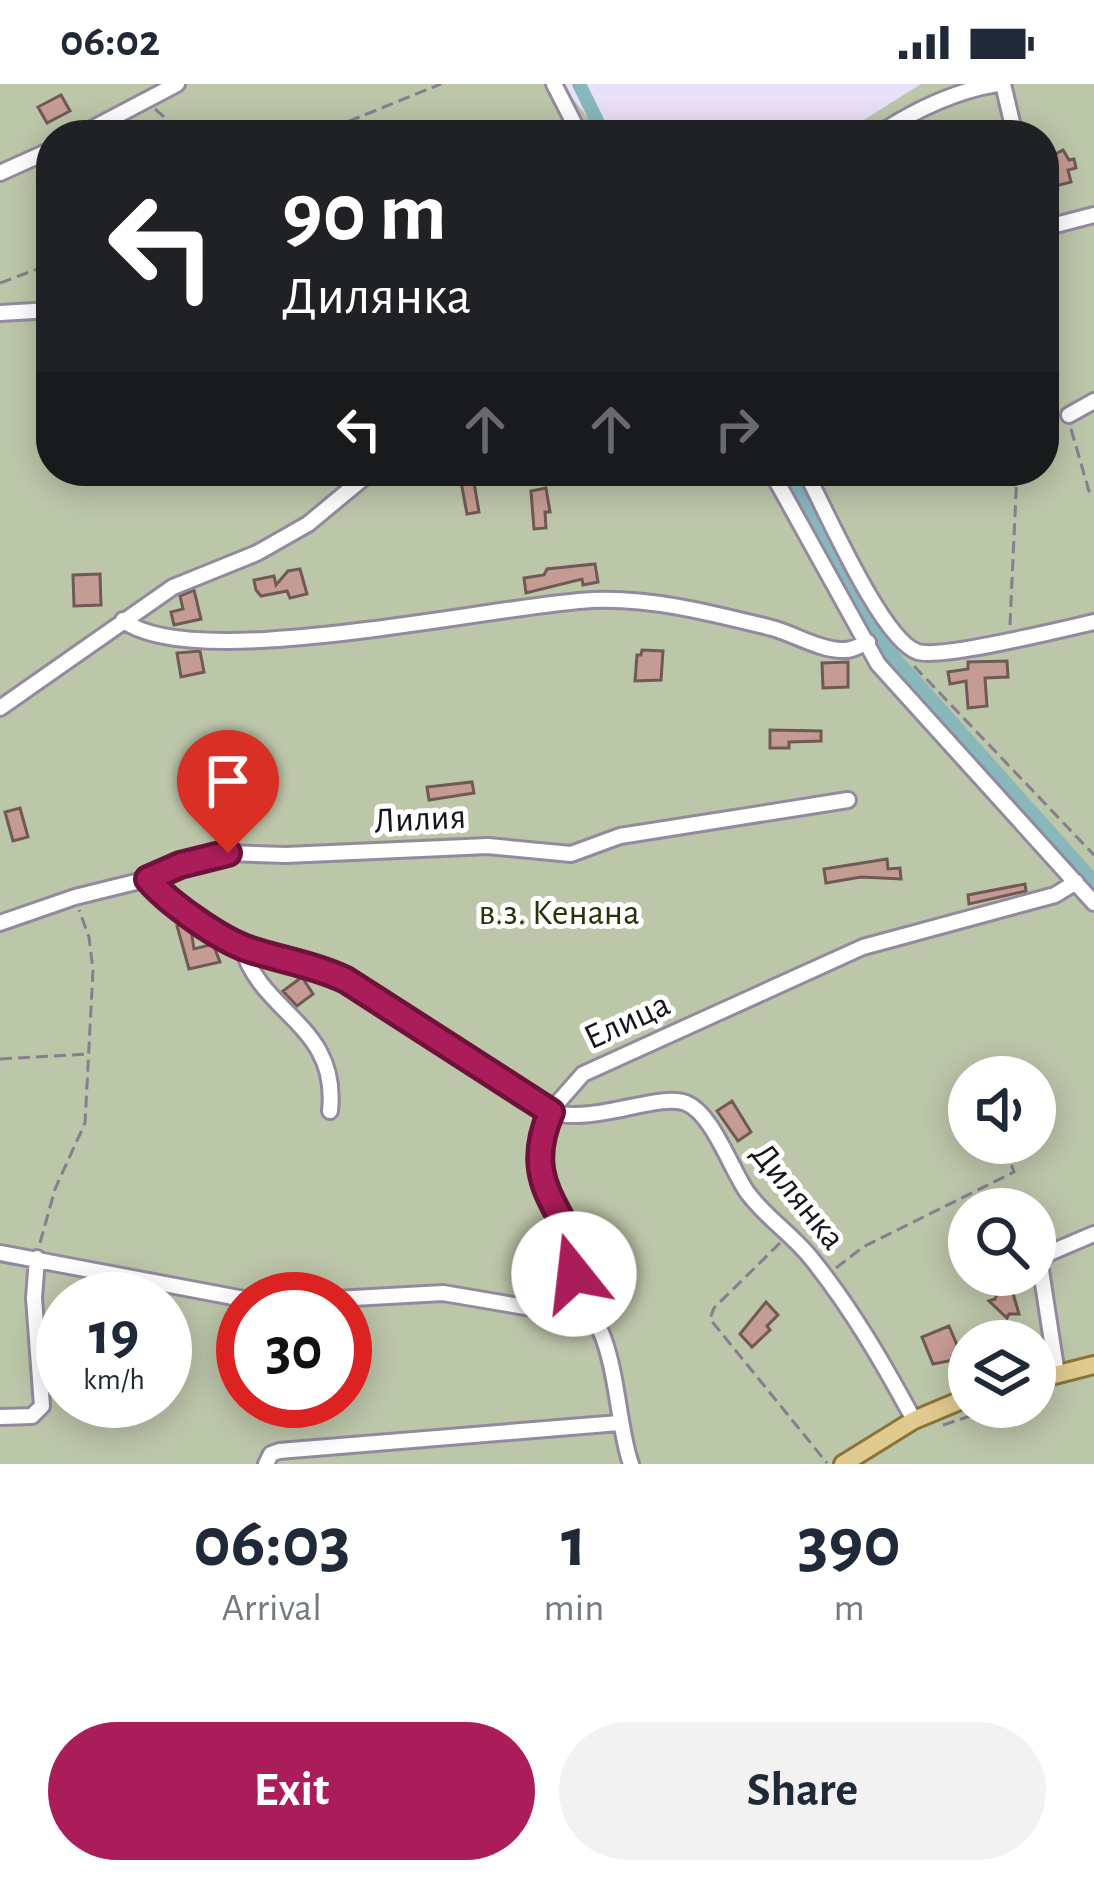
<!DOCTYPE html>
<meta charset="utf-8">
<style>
:root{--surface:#fff;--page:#f2f2f3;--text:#1f2937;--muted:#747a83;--accent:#aa1c5a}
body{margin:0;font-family:"Alegreya Sans",sans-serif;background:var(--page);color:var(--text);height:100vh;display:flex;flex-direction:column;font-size:45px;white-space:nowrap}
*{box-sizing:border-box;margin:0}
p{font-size:39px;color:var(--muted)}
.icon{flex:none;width:66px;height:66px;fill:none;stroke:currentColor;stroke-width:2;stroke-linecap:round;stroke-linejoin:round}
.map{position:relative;height:1380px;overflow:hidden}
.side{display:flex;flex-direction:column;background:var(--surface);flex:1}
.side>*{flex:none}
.guide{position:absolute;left:36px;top:36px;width:1023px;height:366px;border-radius:48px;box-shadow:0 6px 30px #0003;background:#202124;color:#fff;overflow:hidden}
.buttons{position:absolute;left:948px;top:972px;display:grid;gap:24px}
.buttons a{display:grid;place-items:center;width:108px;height:108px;border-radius:50%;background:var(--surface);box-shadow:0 6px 30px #0003;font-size:60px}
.speed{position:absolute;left:36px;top:1188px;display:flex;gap:24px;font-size:60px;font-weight:700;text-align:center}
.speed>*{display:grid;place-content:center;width:156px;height:156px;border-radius:50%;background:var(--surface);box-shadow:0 6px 30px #0003;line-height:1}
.speed small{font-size:30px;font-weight:400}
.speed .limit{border:18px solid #d22;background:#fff;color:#111}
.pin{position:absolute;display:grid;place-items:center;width:102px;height:102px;color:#fff;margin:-123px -51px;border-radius:50% 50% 50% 0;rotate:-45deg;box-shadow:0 0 12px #0007}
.pin .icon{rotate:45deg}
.me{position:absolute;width:132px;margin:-66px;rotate:344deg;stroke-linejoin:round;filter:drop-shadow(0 0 9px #0008)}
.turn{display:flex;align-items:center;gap:42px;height:252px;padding:0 48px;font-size:54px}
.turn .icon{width:156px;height:156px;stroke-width:2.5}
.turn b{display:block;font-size:84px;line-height:102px}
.lanes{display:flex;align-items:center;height:114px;padding:0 48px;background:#0003;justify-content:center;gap:60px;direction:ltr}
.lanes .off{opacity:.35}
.eta{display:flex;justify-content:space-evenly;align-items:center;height:204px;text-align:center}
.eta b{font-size:72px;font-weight:600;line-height:84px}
.primary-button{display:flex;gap:24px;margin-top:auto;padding:24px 48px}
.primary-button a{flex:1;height:138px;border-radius:72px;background:var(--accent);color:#fff;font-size:48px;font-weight:600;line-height:138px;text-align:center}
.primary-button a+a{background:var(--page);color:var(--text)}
.status{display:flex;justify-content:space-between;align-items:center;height:84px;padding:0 60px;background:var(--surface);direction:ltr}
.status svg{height:33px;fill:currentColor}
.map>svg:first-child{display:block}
.green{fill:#bcc6a9;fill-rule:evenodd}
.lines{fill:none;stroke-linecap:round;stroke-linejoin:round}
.canal{stroke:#88b8bc;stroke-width:14}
.building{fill:#c59c93;stroke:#715955;stroke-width:3}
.minor-casing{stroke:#938a9f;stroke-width:20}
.major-casing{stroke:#8c7436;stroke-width:22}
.path{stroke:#867f8f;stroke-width:3;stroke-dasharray:12 6;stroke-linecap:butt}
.minor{stroke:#fff;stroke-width:14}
.major{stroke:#e0ca8f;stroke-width:16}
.route-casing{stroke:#6e123a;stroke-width:30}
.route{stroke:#aa1c5a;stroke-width:21}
.labels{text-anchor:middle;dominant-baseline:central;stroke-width:10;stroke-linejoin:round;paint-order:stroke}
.street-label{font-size:36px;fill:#18141c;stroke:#fff}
.park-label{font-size:36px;fill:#283308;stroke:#fff}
</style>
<div class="status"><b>06:02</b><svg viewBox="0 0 49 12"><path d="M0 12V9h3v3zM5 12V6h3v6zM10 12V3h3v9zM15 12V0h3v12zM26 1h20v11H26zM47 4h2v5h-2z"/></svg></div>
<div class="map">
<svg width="1094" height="1380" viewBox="0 0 1094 1380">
<rect width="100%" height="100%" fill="#eae0f7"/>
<path class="green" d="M0 0H561L602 51H51V387H1044V51H840L921 0H1094V1380H0ZM969 993H1035V1059H969ZM969 1125H1035V1191H969ZM63 1215H165V1317H63ZM243 1215H345V1317H243ZM969 1257H1035V1323H969Z"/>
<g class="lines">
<path class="canal" d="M579 0 604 51
M786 387 881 559 1094 798"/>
</g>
<path class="building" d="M61 11 70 27 47 39 38 23Z
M1063 66 1069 76 1074 75 1076 84 1068 86 1071 98 1044 105V76Z
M459 387H472L479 428 467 430Z
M546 404 550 428H545L546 444 534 445 531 407Z
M595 480 598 498 583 501 582 495 526 509 524 494 544 491 547 485Z
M300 485 307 510 290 514 287 507 261 512 256 506 254 496 274 492 276 501 288 487Z
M100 490 101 521 74 522 73 491Z
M194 506 201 535 174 541 171 528 183 525 180 512Z
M642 566 663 567 661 596 635 597 637 571H641Z
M200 567 204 588 181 593 177 569Z
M1007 577 1008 593 985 594 987 622 968 624 966 597 950 600 948 588 968 585V578Z
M848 578V603L823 604 822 579Z
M770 646 821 647V657L789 658V664H770Z
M472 698 474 709 429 716 427 703Z
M20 724 28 753 13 757 5 728Z
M887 775 888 785 900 784 901 795 861 793 826 799 824 785Z
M1025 800 1026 807 969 820 968 811Z
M183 841 191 846 194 865 213 860 220 878 189 885 177 842Z
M302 893 313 910 297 922 283 907Z
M732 1017 751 1048 738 1057 717 1027Z
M1006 1202 1012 1206 1019 1230H1009L1007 1234 989 1217 995 1215 1000 1203Z
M766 1218 778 1231 767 1242 770 1246 752 1263 740 1250Z
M949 1242 960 1268 952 1272 953 1276 933 1280 922 1253Z"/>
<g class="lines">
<defs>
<path id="minor" d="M554 0 580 51
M1003 0 1015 51
M80 51 177 0
M877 51C913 27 955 7 997 0
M0 89 51 66
M1044 144 1094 131
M0 229 51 226
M1069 331 1094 317
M771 387 878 580 1094 819
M805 387C825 424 882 557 918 568 942 575 1063 545 1094 538
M123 536C191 591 494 521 592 516 651 513 715 530 772 544 794 550 820 566 842 566 851 567 859 562 868 558
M0 624 173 503 257 469 308 440 372 387
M148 795C166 818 220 855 248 865 281 876 315 881 347 896L551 1028C594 1041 659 1008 686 1019 712 1029 731 1085 747 1108 765 1133 792 1150 811 1174 852 1225 883 1279 914 1336
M0 839 75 813 148 795 180 781 228 769 286 771 488 762 571 770 620 752 848 716
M242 863C262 931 339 941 330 1027
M0 1169 244 1215
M565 1208C620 1231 613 1331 631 1380
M335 1215 443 1209 537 1225 560 1213 572 1197 576 1176 544 1103 541 1061 554 1023 583 990 863 863 1055 811 1076 798
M1057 1290 1040 1180 1047 1170 1094 1150
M0 1333 32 1332 42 1322 34 1214 37 1174
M266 1380 271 1370 279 1367 619 1339"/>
<path id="major" d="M1035 1296 1094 1281
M843 1380 914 1336 969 1313"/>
</defs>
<use href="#minor" class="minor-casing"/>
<use href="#major" class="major-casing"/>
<path class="path" d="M155 25 185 51
M315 51 441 0
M0 199 51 180
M1044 335 1055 333
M1071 345 1089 407 1094 408
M1010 541 1017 387
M914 582 1094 771
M0 975 88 970
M40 1159 55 1105 85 1039 93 886 89 853 79 826
M780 1159 714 1224 710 1235 827 1379
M836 1184 863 1163 1014 1088 1003 1059
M943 1341 997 1323"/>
<use href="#minor" class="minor"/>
<use href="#major" class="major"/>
</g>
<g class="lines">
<defs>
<path id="route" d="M228 769 180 781 148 795C167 818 219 855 248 865 281 876 315 881 346 896L551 1028C515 1110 581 1129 574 1190"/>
</defs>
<use href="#route" class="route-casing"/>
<use href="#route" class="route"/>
</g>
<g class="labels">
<g class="street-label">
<text transform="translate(420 735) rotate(-3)">Лилия</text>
<text transform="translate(627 937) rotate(-25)">Елица</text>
<text transform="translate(798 1112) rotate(51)">Дилянка</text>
</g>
<g class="park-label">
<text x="559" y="829">в.з. Кенана</text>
</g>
</g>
</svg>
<div class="buttons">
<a><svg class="icon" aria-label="sound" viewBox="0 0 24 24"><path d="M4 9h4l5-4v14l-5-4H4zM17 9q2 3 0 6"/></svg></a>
<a><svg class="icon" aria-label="search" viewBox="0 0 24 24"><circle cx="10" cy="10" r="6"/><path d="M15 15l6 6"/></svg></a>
<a><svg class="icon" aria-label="layers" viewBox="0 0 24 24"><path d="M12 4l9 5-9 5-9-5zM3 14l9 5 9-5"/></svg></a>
</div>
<div class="speed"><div>19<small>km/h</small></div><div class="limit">30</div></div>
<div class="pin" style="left:228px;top:769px;background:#d93025"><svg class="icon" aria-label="arrive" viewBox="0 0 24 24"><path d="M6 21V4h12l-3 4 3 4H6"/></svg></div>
<svg class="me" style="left:574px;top:1190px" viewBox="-20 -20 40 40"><circle r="19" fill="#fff"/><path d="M0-13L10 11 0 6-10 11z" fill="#aa1c5a"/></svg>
<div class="guide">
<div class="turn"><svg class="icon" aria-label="left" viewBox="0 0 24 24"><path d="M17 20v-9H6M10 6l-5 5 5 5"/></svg><div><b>90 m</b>Дилянка</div></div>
<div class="lanes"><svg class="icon" aria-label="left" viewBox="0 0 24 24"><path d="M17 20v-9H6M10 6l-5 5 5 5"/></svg><svg class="icon off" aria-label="ahead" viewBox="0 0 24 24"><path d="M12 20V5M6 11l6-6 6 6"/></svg><svg class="icon off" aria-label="ahead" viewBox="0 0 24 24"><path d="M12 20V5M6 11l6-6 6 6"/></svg><svg class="icon off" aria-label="right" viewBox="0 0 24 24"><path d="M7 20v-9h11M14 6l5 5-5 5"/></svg></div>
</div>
</div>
<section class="side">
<div class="eta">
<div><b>06:03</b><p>Arrival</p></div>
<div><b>1</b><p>min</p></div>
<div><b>390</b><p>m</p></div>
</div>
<div class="primary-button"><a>Exit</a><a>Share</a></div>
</section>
